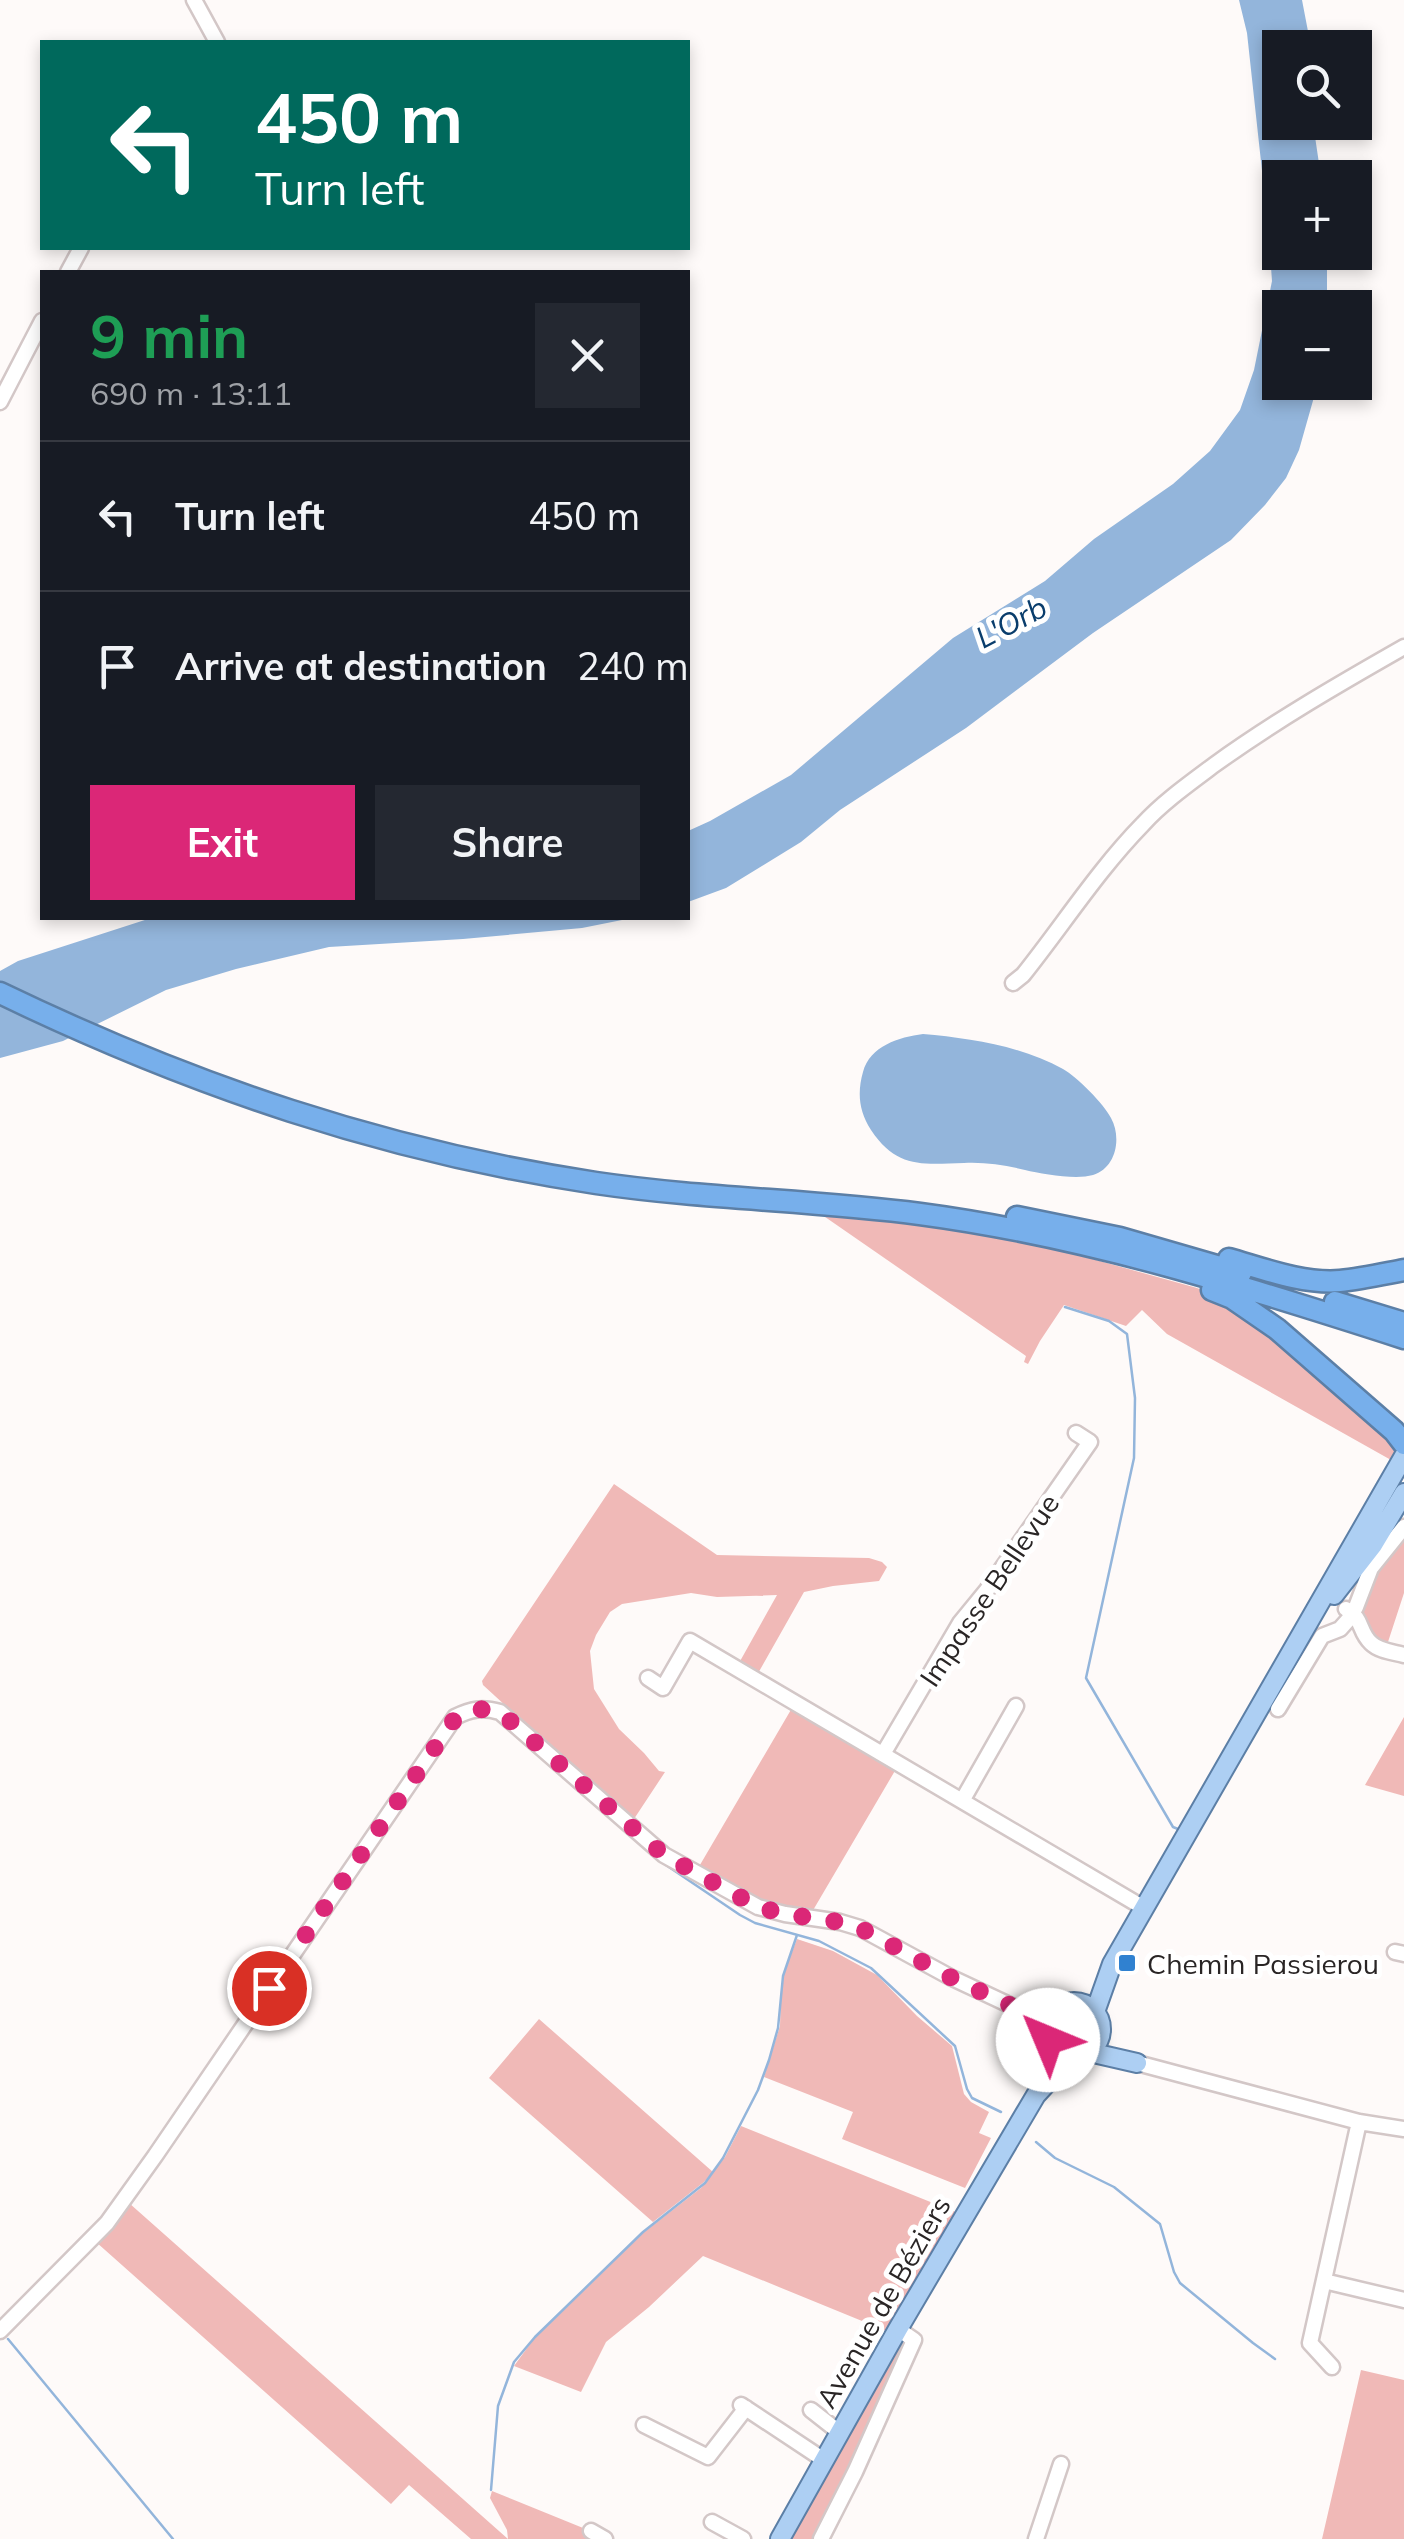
<!DOCTYPE html>
<meta charset="utf-8">
<style>
:root{--surface:#171b24;--page:#242831;--text:#f1f3f6;--muted:#9ea1a6;--line:#363941;--accent:#db2777}
body{margin:0;font-family:Mulish,sans-serif;background:var(--page);color:var(--text);height:100vh;display:flex;flex-direction:column;font-size:38px;white-space:nowrap}
*{box-sizing:border-box;margin:0}
p{font-size:32px;color:var(--muted)}
.icon{flex:none;width:55px;height:55px;fill:none;stroke:currentColor;stroke-width:2;stroke-linecap:round;stroke-linejoin:round}
.map{position:relative;flex:1;overflow:hidden}
.side{position:absolute;left:40px;top:270px;width:650px;height:650px;display:flex;flex-direction:column;background:var(--surface);border-radius:0px;box-shadow:0 5px 15px #0003}
.side>*{flex:none}
.hud{position:absolute;left:40px;top:40px;width:650px;height:210px;border-radius:0px;box-shadow:0 5px 15px #0003;background:#00695c;color:#fff;overflow:hidden}
.fabs{position:absolute;left:1262px;top:30px;display:grid;gap:20px}
.fabs a{display:grid;place-items:center;width:110px;height:110px;border-radius:0px;background:var(--surface);box-shadow:0 5px 15px #0003;font-size:50px}
.pin{position:absolute;display:grid;place-items:center;width:85px;height:85px;color:#fff;margin:-42px;border:5px solid #fff;border-radius:50%;box-shadow:0 2px 10px #0007}
.me{position:absolute;width:110px;margin:-55px;rotate:315deg;stroke-linejoin:round;filter:drop-shadow(0 0 8px #0008)}
.turn{display:flex;align-items:center;gap:35px;height:210px;padding:0 50px;font-size:45px}
.turn .icon{width:130px;height:130px;stroke-width:2.5}
.turn b{display:block;font-size:70px;line-height:85px}
.round{display:grid;place-items:center;flex:none;width:105px;height:105px;border-radius:0px;background:var(--page)}
.headline{display:flex;align-items:center;justify-content:space-between;height:170px;padding:0 50px}
h1{font-size:60px;font-weight:700;line-height:75px;color:#1e9e55}
.button{display:flex;gap:20px;margin-top:auto;padding:20px 50px}
.button a{flex:1;height:115px;border-radius:0px;background:var(--accent);color:#fff;font-size:40px;font-weight:700;line-height:115px;text-align:center}
.button a+a{background:var(--page);color:var(--text)}
ul{padding:0;list-style:none}
li{display:flex;align-items:center;gap:30px;height:150px;padding:0 50px;border-top:2px solid var(--line)}
li div{flex:1}
li b{display:block;font-size:38px}
li em{font-style:normal}
.map>svg:first-child{display:block}
.green{fill:#f0b9b7}
.water{fill:#93b5db}
.lines{fill:none;stroke-linecap:round;stroke-linejoin:round}
.stream{stroke:#93b5db;stroke-width:2.5}
.minor-casing{stroke:#d3c7c7;stroke-width:19}
.major-casing{stroke:#5c7fa6;stroke-width:22}
.highway-casing{stroke:#5c7fa6;stroke-width:25}
.minor{stroke:#fff;stroke-width:14}
.major{stroke:#adcff3;stroke-width:18}
.highway{stroke:#77afeb;stroke-width:20}
.route{stroke:#db2777;stroke-width:18;stroke-dasharray:0 32.4}
.poi-dot{fill:#3081d0;stroke:#fff;stroke-width:4}
.labels{text-anchor:middle;dominant-baseline:central;stroke-width:10;stroke-linejoin:round;paint-order:stroke}
.street-label{font-size:28px;fill:#292525;stroke:#fff}
.poi-label{font-size:28px;fill:#292525;stroke:#fff;text-anchor:start}
.water-label{font-size:30px;font-style:italic;fill:#093d6c;stroke:#fff}
</style>
<div class="map">
<svg width="1404" height="2539" viewBox="0 0 1404 2539">
<rect width="100%" height="100%" fill="#fefaf9"/>
<path class="green" d="M815 1210 885 1217 1013 1237 1197 1288 1233 1303 1400 1444 1391 1460 1167 1334 1142 1310 1126 1326 1064 1305 1040 1341 1028 1364 1024 1362 1026 1356Z
M614 1484 717 1555 869 1558 882 1562 887 1567 879 1581 833 1586 804 1592 757 1675 739 1663 777 1595 717 1597 691 1593 622 1604 610 1612 596 1635 590 1651 594 1689 619 1729 644 1753 659 1771 665 1772 632 1822 483 1685 482 1681Z
M1404 1531V1593L1387 1645 1375 1641C1372 1634 1366 1627 1364 1619 1354 1589 1388 1554 1404 1531Z
M792 1708 896 1769 812 1912 759 1903 697 1870Z
M1404 1717V1796L1365 1785Z
M797 1939 833 1951 877 1975 917 2016 952 2046 964 2094 971 2102 989 2112 979 2133 991 2138 965 2188 842 2139 853 2112 764 2077 780 2026 781 1990 785 1970Z
M539 2019 713 2172 704 2182 653 2222 489 2078Z
M741 2126 958 2213 889 2332 703 2256 649 2307 606 2342 581 2392 514 2366 533 2340 643 2233 701 2188 725 2157Z
M129 2203 508 2539 507 2530 490 2498 492 2491 588 2530 598 2539H471L409 2485 391 2504 96 2242Z
M903 2342 909 2345 817 2539H791Z
M1361 2370 1404 2380V2539H1322Z"/>
<path class="water" d="M1239 0H1302L1311 47 1280 48V122L1313 123 1321 177 1280 178V252L1327 253V307L1280 308V382L1318 383 1299 450 1286 478 1265 505 1231 540 1093 633 966 728 840 810 801 842 726 888 688 902V831L710 821 791 775 953 638 1045 581 1094 539 1173 484 1210 451 1240 410 1254 370 1272 281 1268 226 1247 33Z
M151 918H632L582 928 463 939 329 947 236 969 166 990 63 1041 0 1058V971L18 961Z
M923 1034C969 1038 1022 1046 1063 1069 1077 1077 1104 1104 1111 1118 1122 1138 1116 1168 1093 1175 1076 1180 1042 1174 1025 1170 1005 1165 985 1162 964 1163 922 1164 897 1169 871 1130 859 1111 857 1093 863 1072 870 1046 899 1037 923 1034Z"/>
<g class="lines">
<path class="stream" d="M1065 1307 1109 1321 1127 1334 1135 1398 1134 1458 1086 1678 1173 1827 1178 1829
M617 1823 660 1861 740 1915 755 1923 819 1941 871 1968 955 2046 967 2089 972 2098 1001 2112
M1036 2142 1055 2158 1114 2187 1160 2224 1174 2272 1180 2283 1253 2343 1275 2359
M8 2339 173 2539
M491 2490 498 2406 514 2362 535 2337 643 2232 705 2183 723 2158 758 2090 769 2060 778 2028 783 1976 797 1935"/>
<defs>
<path id="minor" d="M194 0 217 42
M68 272 81 248
M0 402 42 321
M1013 983 1023 975C1063 925 1098 870 1143 824 1163 802 1190 783 1214 765 1275 721 1339 684 1404 647
M1346 1609C1364 1619 1358 1631 1371 1643 1379 1651 1393 1652 1404 1655
M648 1678 663 1688 690 1641 1144 1908
M1278 1709 1322 1636 1340 1629 1348 1620 1356 1607 1371 1568 1404 1527
M883 1754 960 1623 987 1590 1090 1442 1076 1433
M962 1801 1016 1706
M1395 1952 1404 1954
M1017 2008 1055 2009
M1137 2063 1359 2122 1404 2129
M1324 2281 1404 2300
M0 2331 107 2223 155 2156 455 1717C471 1709 482 1707 500 1712L664 1855 758 1907 785 1914 840 1922 860 1928 952 1978 1016 2008 1046 2026
M1332 2367 1310 2343 1359 2122
M741 2405 824 2460
M811 2410 839 2432
M644 2425 708 2457 746 2408
M712 2522 743 2539
M591 2531 605 2539
M821 2539 855 2472 914 2340 898 2329
M1036 2539 1061 2464"/>
<path id="major" d="M1334 1595 1373 1545 1404 1493
M1047 2029a27 27 0 1 1 54 0a27 27 0 1 1-54 0Z
M1095 2012 1112 1964 1404 1456
M1089 2052 1137 2063
M780 2539 898 2329 1036 2095 1071 2057"/>
<path id="highway" d="M0 993C193 1086 384 1151 596 1183 704 1199 813 1200 920 1214 1086 1236 1246 1287 1404 1338
M1017 1217 1120 1238 1241 1273
M1229 1259C1264 1269 1303 1284 1340 1281 1361 1279 1383 1274 1404 1270
M1212 1290 1232 1298 1277 1329 1394 1431 1404 1444
M1335 1302 1404 1323"/>
</defs>
<use href="#minor" class="minor-casing"/>
<use href="#major" class="major-casing"/>
<use href="#highway" class="highway-casing"/>
<use href="#minor" class="minor"/>
<use href="#major" class="major"/>
<use href="#highway" class="highway"/>
</g>
<g class="lines">
<path class="route" d="M269 1988 456 1717C471 1709 482 1707 500 1712L664 1855 758 1907 785 1914 840 1922 860 1928 952 1978 1016 2008 1046 2026 1048 2040"/>
</g>
<rect class="poi-dot" x="1117" y="1953" width="20" height="20" rx="5"/>
<g class="labels">
<g class="street-label">
<text transform="translate(989 1590) rotate(-56)">Impasse Bellevue</text>
<text transform="translate(883 2302) rotate(-60)">Avenue de Béziers</text>
</g>
<g class="poi-label">
<text x="1147" y="1963">Chemin Passierou</text>
</g>
<g class="water-label">
<text transform="translate(1011 622) rotate(-28)">L'Orb</text>
</g>
</g>
</svg>
<div class="fabs">
<a><svg class="icon" aria-label="search" viewBox="0 0 24 24"><circle cx="10" cy="10" r="6"/><path d="M15 15l6 6"/></svg></a>
<a>+</a>
<a>−</a>
</div>
<div class="pin" style="left:269px;top:1988px;background:#d93025"><svg class="icon" aria-label="arrive" viewBox="0 0 24 24"><path d="M6 21V4h12l-3 4 3 4H6"/></svg></div>
<svg class="me" style="left:1048px;top:2040px" viewBox="-20 -20 40 40"><circle r="19" fill="#fff"/><path d="M0-13L10 11 0 6-10 11z" fill="#db2777"/></svg>
<div class="hud">
<div class="turn"><svg class="icon" aria-label="left" viewBox="0 0 24 24"><path d="M17 20v-9H6M10 6l-5 5 5 5"/></svg><div><b>450 m</b>Turn left</div></div>
</div>
<section class="side">
<div class="headline"><div><h1>9 min</h1><p>690 m · 13:11</p></div><a class="round"><svg class="icon" aria-label="close" viewBox="0 0 24 24"><path d="M6 6l12 12M18 6L6 18"/></svg></a></div>
<ul>
<li><svg class="icon" aria-label="left" viewBox="0 0 24 24"><path d="M17 20v-9H6M10 6l-5 5 5 5"/></svg><div><b>Turn left</b></div><em>450 m</em></li>
<li><svg class="icon" aria-label="arrive" viewBox="0 0 24 24"><path d="M6 21V4h12l-3 4 3 4H6"/></svg><div><b>Arrive at destination</b></div><em>240 m</em></li>
</ul>
<div class="button"><a>Exit</a><a>Share</a></div>
</section>
</div>
